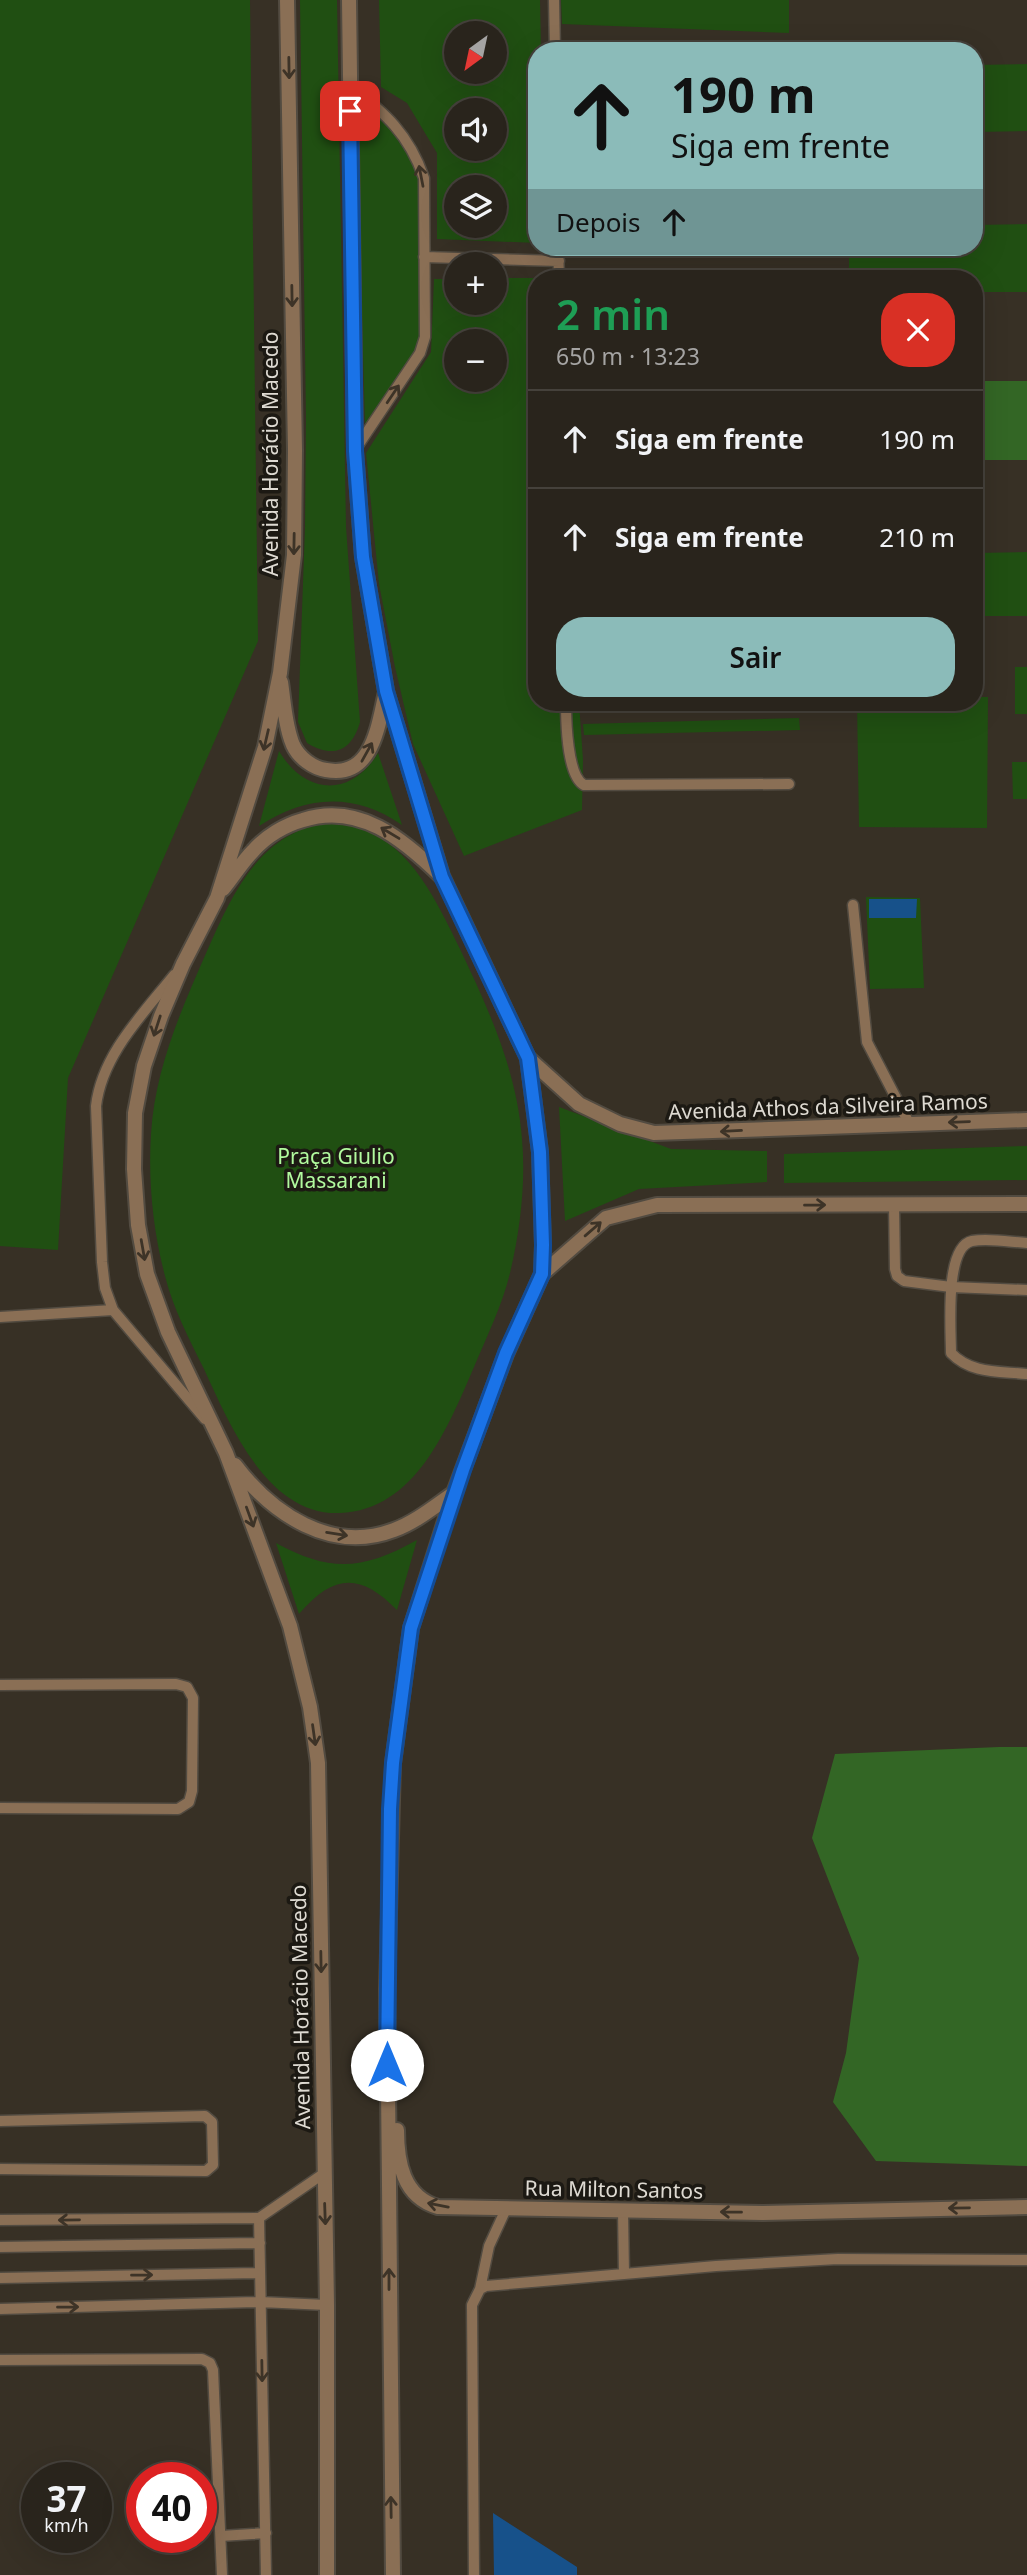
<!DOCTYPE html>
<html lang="pt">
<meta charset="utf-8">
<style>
:root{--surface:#29241c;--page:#312c25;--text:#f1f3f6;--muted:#a5a4a3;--line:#45413b;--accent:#8bbbb9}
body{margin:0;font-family:"Noto Sans",sans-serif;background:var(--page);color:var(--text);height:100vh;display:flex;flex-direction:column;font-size:26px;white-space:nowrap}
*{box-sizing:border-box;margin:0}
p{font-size:23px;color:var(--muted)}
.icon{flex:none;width:38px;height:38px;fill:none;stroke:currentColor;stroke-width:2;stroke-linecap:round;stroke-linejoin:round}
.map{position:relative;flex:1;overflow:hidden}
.side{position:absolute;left:528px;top:270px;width:455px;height:441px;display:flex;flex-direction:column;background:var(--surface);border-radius:28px;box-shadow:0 7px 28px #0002,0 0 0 2px var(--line)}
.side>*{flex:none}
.hud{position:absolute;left:528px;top:42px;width:455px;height:214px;border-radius:28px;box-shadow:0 7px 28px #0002,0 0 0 2px var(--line);background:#8bbbb9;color:#111;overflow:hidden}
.needle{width:46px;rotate:213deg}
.buttons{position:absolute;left:444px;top:21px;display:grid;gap:14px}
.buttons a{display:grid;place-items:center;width:63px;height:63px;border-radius:50%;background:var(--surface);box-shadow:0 7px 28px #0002,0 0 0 2px var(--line);font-size:35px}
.speed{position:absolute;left:21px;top:2462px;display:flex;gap:14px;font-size:35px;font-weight:700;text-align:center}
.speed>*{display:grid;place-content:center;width:91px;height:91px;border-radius:50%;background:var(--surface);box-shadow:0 7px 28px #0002,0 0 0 2px var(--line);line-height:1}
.speed small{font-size:18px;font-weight:400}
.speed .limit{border:10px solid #d22;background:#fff;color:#111}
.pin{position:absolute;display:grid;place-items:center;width:60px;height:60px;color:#fff;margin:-30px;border-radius:14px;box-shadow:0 4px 10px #0006}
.me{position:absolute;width:77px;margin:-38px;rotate:0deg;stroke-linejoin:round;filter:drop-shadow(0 0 5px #0008)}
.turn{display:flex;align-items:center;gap:24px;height:147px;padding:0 28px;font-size:32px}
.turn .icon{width:91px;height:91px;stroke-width:2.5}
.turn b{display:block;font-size:49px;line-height:60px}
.then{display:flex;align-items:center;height:66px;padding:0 28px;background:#0003;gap:14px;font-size:26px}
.round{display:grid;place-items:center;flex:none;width:74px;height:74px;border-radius:28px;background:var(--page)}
.headline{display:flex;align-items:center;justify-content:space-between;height:119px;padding:0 28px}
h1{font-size:42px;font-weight:600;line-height:52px;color:#1e9e55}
.primary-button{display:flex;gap:14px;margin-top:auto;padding:14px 28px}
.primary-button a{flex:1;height:80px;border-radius:28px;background:var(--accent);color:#111;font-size:28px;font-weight:600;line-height:80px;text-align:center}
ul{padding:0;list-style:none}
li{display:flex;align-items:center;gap:21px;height:98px;padding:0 28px;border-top:2px solid var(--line)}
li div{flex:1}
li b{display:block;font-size:26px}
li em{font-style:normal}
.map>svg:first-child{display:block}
.green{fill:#204f12;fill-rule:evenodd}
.forest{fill:#336625}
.water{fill:#17518a}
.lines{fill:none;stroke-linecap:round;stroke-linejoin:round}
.service-casing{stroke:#524b41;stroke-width:13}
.minor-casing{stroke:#524b41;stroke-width:18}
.tertiary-casing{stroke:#524b41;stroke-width:18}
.service{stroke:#8a6f55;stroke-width:10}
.minor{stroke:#8a6f55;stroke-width:14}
.tertiary{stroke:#8a6f55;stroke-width:14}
.oneway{stroke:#3d3327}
.route-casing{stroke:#114b97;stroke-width:18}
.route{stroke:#1a73e8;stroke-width:12}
.labels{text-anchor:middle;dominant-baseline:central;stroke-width:7;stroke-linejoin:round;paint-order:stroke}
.street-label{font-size:21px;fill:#dedad2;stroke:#1c1913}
.park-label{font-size:21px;fill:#b1fa9e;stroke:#1c1913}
</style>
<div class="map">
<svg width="1027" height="2575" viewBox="0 0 1027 2575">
<rect width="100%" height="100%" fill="#373025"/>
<path class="green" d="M0 0H250L258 641 68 1078 58 1250 0 1246Z
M300 0H337L346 527 360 722C352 751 333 759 307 743L298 722 305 528 306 418Z
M379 0H540L541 51H537V243L437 239V153L407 103 381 87ZM457 33H495V72H457ZM457 110H495V149H457ZM495 187V226H457V187Z
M561 0H789V33L562 24Z
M1027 64V131L975 132V65Z
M356 97 379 113 413 162 418 179 421 335 416 349 365 424Z
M1027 224V292H975V278H849V247H975V225Z
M569 247H792V252L569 255Z
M495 278H545H537V702H579L583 760 582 810 464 856 413 744 395 667 379 584 366 453 431 352 434 279H457V303H495ZM457 341H495V380H457Z
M1027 552V616H975V553Z
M1015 667H1027V714H1015Z
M975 697H988L987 828 859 827 857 702H975Z
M799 718 800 730 584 735 583 724Z
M279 751C305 795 351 798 378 753L402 825C355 792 306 795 259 826Z
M1012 762H1027V799H1013Z
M328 823C339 825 351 825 361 829 412 846 438 904 460 949 489 1010 517 1071 522 1139 526 1183 520 1231 510 1273 502 1306 487 1336 474 1367 448 1427 416 1510 340 1513 267 1516 229 1423 204 1369 189 1339 173 1308 165 1276 153 1231 148 1181 151 1134 155 1069 181 1010 207 951 227 906 249 854 296 832 305 827 317 826 328 823Z
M866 897 920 898 924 988 870 989Z
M559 1107 671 1149 767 1151V1182L639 1189 565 1221Z
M1027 1146V1180L784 1183V1154Z
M417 1540 397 1610C360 1572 333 1574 299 1614L276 1543C331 1573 363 1570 417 1540Z"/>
<path class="forest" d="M975 381H1027V460H975Z
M999 1747H1027V2166L876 2161 833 2102 846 2053 859 1958 812 1838 835 1754Z"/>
<path class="water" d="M869 899H917L916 918H869Z
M493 2513 577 2567V2575H494Z"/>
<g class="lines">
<defs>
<path id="service" d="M554 0 555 51
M349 85C385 113 409 134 424 178L425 337 420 353 355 450
M558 247 559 278
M424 257 559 261
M566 702C566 720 567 776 584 785L789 784
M853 905 867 1042 909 1123
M174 975C142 1015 102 1055 96 1106L102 1262 105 1288 113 1310 205 1419
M894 1205 895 1269 897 1276 904 1281 951 1287 1027 1290
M0 1317 113 1310
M1026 1374C999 1371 971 1374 951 1353 951 1331 944 1247 972 1241 989 1238 1010 1242 1027 1243
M0 1685 176 1684 187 1687 193 1698 192 1791 189 1802 178 1809 0 1808
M0 2121 205 2116 212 2122 213 2165 206 2171 0 2169
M623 2211 624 2274
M259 2218 266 2575
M0 2220 259 2218 323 2174
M0 2247 260 2243
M0 2278 260 2273
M480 2289 489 2246 506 2209
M0 2309 260 2302 327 2305
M0 2360 202 2359 210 2363 213 2370 222 2575
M221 2536 266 2533
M474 2575 472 2305 480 2289 486 2286 716 2266 838 2259 1027 2260"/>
<path id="minor" d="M528 1058 579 1104 620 1124 654 1133 1027 1120
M542 1274 606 1218 657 1205 1027 1204"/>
<path id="tertiary" d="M287 0 295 450 294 555 280 673 265 747 217 898 183 964 161 1016 144 1066 135 1113 134 1169 138 1225 147 1274 168 1332 226 1453 290 1626 310 1707 318 1763 327 2305V2575
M349 0 355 451 363 557 386 691 442 876 528 1058 540 1152 543 1245 542 1274 506 1354 454 1493 411 1628 393 1763 387 1989 393 2575
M281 682C284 702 285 726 293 745 299 758 313 768 326 770 373 779 378 725 386 692
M223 889C233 877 242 862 253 851 266 836 285 825 303 820 359 802 403 839 441 876
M235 1465C272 1514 331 1554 394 1530 416 1522 435 1506 454 1493
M397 2130C397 2162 403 2197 438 2207L763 2213 1027 2207"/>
</defs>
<use href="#service" class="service-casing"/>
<use href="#minor" class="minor-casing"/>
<use href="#tertiary" class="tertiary-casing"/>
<use href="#service" class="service"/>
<use href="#minor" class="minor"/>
<use href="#tertiary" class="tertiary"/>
</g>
<defs><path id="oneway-shaft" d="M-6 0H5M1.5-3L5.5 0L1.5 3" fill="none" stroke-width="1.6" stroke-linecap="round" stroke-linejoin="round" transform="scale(1.75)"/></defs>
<g class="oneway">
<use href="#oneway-shaft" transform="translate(289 68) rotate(89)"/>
<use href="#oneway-shaft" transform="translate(421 176) rotate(-101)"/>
<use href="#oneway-shaft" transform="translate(292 296) rotate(89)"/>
<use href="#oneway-shaft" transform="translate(393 394) rotate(-56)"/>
<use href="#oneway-shaft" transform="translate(294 544) rotate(91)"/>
<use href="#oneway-shaft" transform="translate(266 740) rotate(103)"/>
<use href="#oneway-shaft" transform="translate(367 752) rotate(-61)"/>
<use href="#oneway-shaft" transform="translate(390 833) rotate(-149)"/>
<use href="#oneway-shaft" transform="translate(157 1026) rotate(108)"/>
<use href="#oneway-shaft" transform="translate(959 1122) rotate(178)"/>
<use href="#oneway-shaft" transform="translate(731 1131) rotate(177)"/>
<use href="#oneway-shaft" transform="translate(815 1205) rotate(-1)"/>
<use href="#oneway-shaft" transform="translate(593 1229) rotate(-41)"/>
<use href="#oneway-shaft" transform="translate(143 1250) rotate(80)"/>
<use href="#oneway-shaft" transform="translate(250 1517) rotate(70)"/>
<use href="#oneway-shaft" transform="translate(337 1534) rotate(9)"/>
<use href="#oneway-shaft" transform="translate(314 1735) rotate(82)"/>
<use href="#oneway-shaft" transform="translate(321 1962) rotate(89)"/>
<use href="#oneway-shaft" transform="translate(438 2205) rotate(-169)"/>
<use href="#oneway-shaft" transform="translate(959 2208) rotate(179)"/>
<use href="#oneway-shaft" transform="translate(731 2212) rotate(-179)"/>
<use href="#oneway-shaft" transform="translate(325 2214) rotate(88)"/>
<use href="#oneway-shaft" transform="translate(69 2220) rotate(179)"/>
<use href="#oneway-shaft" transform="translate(142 2275) rotate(-1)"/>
<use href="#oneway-shaft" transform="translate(389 2279) rotate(-90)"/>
<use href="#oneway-shaft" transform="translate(68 2307) rotate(-1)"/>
<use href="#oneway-shaft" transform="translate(262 2371) rotate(89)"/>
<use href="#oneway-shaft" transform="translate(391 2507) rotate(-91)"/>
</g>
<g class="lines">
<defs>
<path id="route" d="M350 111 355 451 363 557 386 691 442 877 528 1058 540 1152 543 1245 542 1274 506 1353 463 1470 411 1628 393 1763 390 1809 387 2065"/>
</defs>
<use href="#route" class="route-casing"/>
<use href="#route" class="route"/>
</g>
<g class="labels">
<g class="street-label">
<text transform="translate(270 454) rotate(-90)">Avenida Horácio Macedo</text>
<text transform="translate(828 1106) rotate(-2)">Avenida Athos da Silveira Ramos</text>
<text transform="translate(300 2007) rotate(-91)">Avenida Horácio Macedo</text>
<text transform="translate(614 2189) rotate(1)">Rua Milton Santos</text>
</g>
<g class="park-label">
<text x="336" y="1156">Praça Giulio<tspan x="336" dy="24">Massarani</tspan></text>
</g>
</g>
</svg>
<div class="buttons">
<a><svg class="needle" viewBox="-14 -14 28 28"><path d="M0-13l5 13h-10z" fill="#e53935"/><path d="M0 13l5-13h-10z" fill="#a5a4a3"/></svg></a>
<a><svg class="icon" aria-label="sound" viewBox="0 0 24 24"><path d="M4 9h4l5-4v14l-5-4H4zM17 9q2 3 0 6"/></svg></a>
<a><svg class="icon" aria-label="layers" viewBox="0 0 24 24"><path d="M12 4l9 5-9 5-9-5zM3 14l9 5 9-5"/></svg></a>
<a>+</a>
<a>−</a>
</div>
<div class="speed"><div>37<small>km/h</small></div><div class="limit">40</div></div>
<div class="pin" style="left:350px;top:111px;background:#d93025"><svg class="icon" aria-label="arrive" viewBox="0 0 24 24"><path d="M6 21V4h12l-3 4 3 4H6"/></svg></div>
<svg class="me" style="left:387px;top:2065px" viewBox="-20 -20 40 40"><circle r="19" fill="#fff"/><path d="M0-13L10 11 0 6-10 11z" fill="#1a73e8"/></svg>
<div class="hud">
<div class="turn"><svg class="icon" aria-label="ahead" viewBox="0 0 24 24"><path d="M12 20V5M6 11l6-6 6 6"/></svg><div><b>190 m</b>Siga em frente</div></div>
<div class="then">Depois<svg class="icon" aria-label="ahead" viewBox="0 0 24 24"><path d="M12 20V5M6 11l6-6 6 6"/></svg></div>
</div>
<section class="side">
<div class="headline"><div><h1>2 min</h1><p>650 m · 13:23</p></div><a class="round" style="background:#d93025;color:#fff"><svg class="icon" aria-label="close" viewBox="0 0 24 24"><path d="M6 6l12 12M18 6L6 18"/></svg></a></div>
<ul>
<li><svg class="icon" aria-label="ahead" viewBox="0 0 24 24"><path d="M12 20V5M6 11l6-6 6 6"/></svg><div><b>Siga em frente</b></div><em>190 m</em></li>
<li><svg class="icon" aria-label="ahead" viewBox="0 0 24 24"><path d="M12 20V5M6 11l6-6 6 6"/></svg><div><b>Siga em frente</b></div><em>210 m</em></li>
</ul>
<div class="primary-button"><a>Sair</a></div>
</section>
</div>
